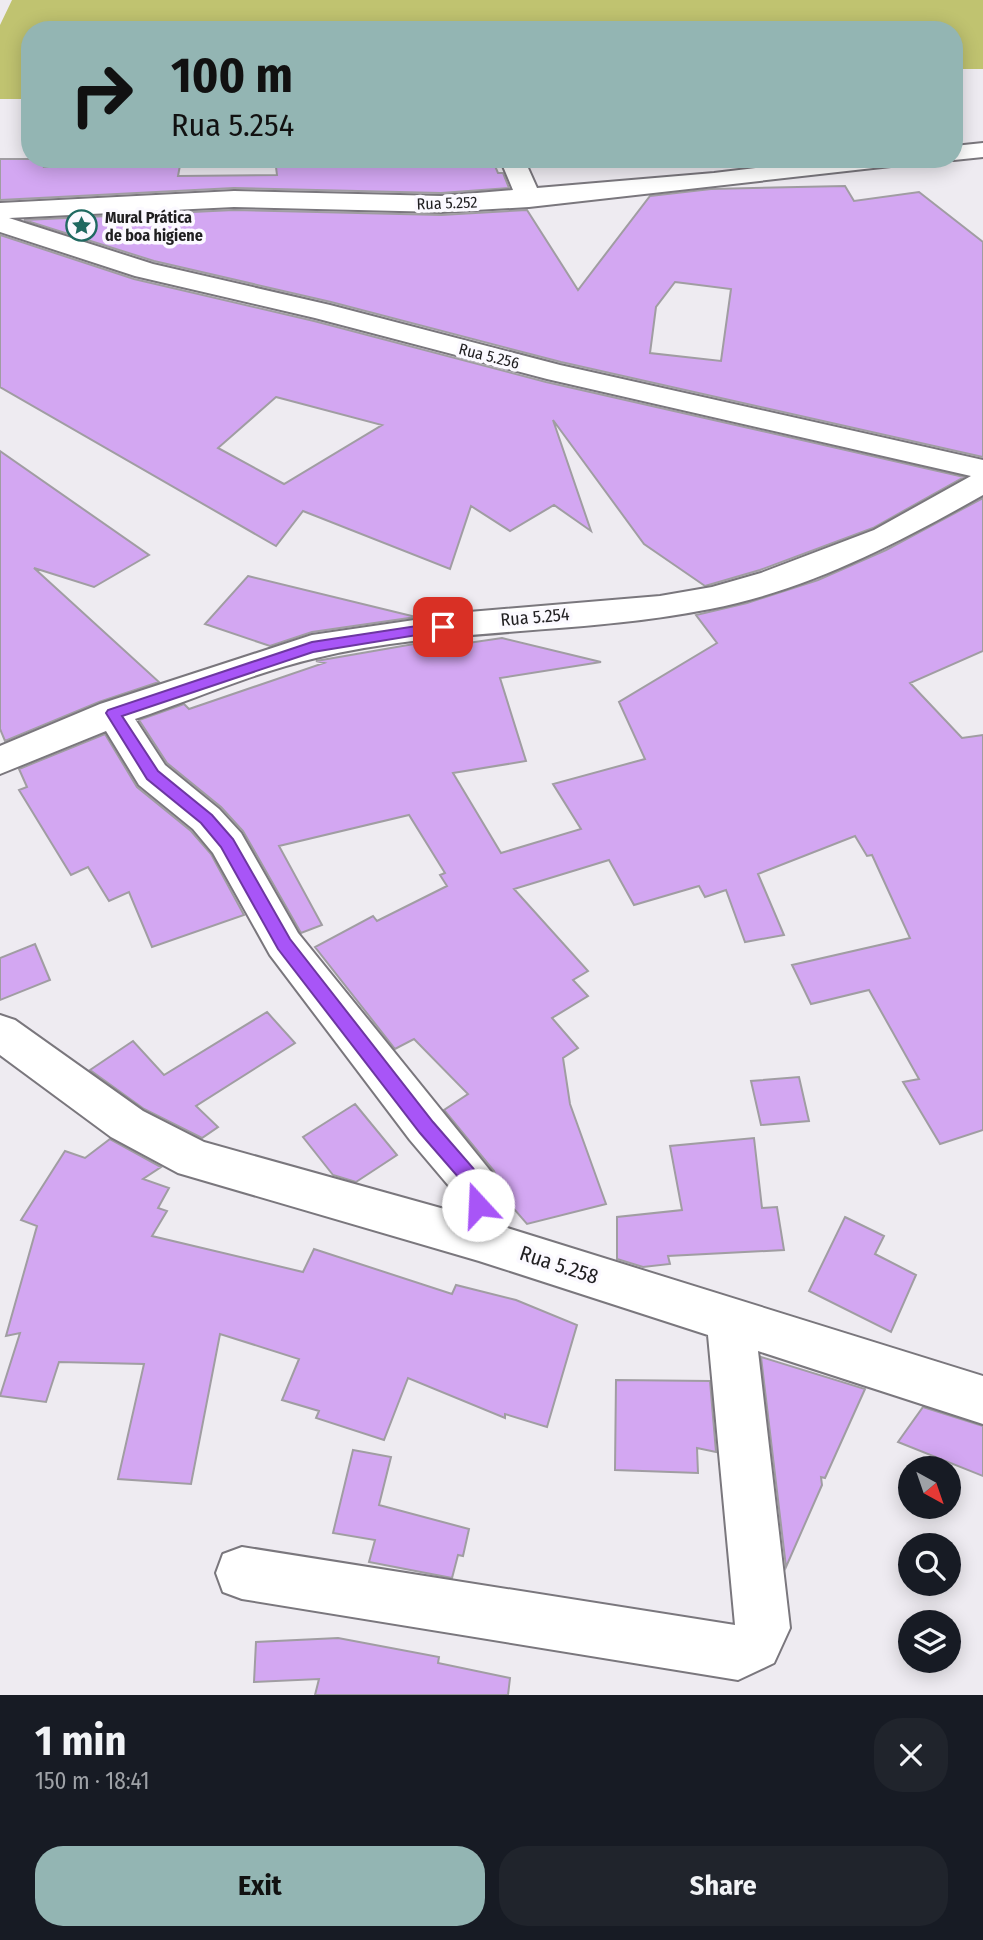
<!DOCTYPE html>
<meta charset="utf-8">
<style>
:root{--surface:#171b24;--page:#20242c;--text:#f1f3f6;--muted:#9ea1a6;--accent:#93b5b3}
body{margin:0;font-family:"Fira Sans Condensed",sans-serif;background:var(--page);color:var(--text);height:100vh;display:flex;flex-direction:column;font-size:26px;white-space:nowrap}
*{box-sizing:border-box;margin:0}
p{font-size:23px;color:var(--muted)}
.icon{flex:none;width:38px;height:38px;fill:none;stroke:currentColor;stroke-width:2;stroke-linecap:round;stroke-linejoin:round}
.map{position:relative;height:1695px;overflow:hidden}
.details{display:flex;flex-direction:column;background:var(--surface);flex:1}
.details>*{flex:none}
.hud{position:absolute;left:21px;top:21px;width:942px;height:147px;border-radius:28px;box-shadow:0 4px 18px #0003;background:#93b5b3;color:#111;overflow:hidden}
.needle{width:46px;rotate:140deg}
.buttons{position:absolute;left:898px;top:1456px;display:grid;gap:14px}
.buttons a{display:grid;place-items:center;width:63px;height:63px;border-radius:50%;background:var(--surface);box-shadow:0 4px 18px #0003;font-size:35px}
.pin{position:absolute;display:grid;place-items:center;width:60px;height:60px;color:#fff;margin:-30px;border-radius:14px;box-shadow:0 4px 10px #0006}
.me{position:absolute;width:77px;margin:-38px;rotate:340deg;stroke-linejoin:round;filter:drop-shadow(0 0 5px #0008)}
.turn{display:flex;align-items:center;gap:24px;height:147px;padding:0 35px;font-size:32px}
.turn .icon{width:91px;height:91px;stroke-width:2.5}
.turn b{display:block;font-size:49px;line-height:60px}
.round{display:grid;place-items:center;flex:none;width:74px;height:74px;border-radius:28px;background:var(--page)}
.headline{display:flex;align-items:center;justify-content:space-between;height:119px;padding:0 35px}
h1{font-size:42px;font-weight:700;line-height:52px}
.button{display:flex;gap:14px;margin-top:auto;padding:14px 35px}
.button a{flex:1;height:80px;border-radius:28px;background:var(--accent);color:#111;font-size:28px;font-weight:700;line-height:80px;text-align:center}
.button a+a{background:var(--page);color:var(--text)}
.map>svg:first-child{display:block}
.green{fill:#c0c370}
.building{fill:#d3a7f2;stroke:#a09da2;stroke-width:2;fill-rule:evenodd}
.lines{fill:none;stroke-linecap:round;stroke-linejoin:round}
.minor-casing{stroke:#7a777d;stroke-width:4}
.minor{fill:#fff;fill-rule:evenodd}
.route{fill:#a855f7;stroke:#6d37a1;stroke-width:2}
.labels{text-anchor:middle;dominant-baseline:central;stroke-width:7;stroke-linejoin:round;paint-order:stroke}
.far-street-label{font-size:16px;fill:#201f21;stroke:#fbf9ff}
.far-poi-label{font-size:16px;font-weight:bold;fill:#201f21;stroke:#fbf9ff;text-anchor:start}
.street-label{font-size:18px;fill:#201f21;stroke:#fbf9ff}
.near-street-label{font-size:21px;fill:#201f21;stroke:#fbf9ff}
</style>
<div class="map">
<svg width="983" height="1695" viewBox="0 0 983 1695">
<rect width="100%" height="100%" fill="#eeebf1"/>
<path class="green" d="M12 0H983V69H954V30H30V99H0V25Z"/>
<path class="building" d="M0 159H46L44 167 181 160 178 176 277 175 275 159H492L498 173H503L509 188 441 193 234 188 0 200Z
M845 186 854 201 919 192 983 242V457L561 362 331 302 154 261 24 220 234 210 441 215 527 210 578 290 650 196 711 189ZM675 282 731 289 721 361 650 353 656 307Z
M0 235 134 279 314 321 546 382 964 477 873 528 760 570 705 586 644 544 553 420 591 531 554 505 510 531 471 506 450 569 303 511 276 546 0 387ZM276 397 382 425 284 484 218 448Z
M0 451 149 555 94 587 34 568 159 682 99 702 5 741 0 729Z
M983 498V651L910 683 962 738 983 735V1130L940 1144 903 1082 919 1079 869 990 811 1004 792 965 910 938 872 855 867 856 855 836 758 874 784 935 745 942 726 890 705 897 699 886 634 905 609 860 514 889 588 971 573 980 588 996 552 1018 578 1048 563 1058 570 1104 606 1204 527 1224 502 1195 494 1171 444 1110 468 1094 414 1039 395 1049 315 947 373 916 377 921 447 886 440 875 445 873 409 815 279 846 322 925 301 933 243 831 221 807 167 763 139 720 184 704 189 709 324 663 316 661 414 644 430 642 427 649 502 638 601 662 500 678 526 761 453 773 501 853 581 829 553 784 645 759 619 702 717 643 696 615 747 603 818 580 886 550Z
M248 576 416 617 312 632 270 646 205 624Z
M105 734 137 787 191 831 211 854 244 915 152 947 129 892 109 901 88 867 71 875 19 790 27 787 19 769Z
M35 944 50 980 0 1000V958Z
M267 1012 295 1043 196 1106 218 1127 202 1138 144 1109 90 1070 133 1041 164 1075Z
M799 1077 809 1121 761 1125 751 1081Z
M355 1104 397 1155 356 1182 333 1175 303 1137Z
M754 1138 762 1208 777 1207 784 1250 668 1256 670 1264 643 1267 617 1259V1217L682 1210 670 1146Z
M110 1139 161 1167 143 1179 169 1188 158 1208 167 1211 152 1236 303 1272 314 1249 452 1294 456 1285 516 1300 577 1325 547 1427 505 1414V1418L408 1378 384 1440 316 1418 319 1411 282 1400 299 1359 220 1334 191 1484 118 1479 144 1364 59 1362 46 1402 0 1396 20 1333 6 1336 37 1226 21 1220 65 1151 85 1158Z
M845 1217 884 1236 875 1254 916 1275 891 1332 809 1291Z
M761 1357 865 1389 825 1478 821 1477 822 1485 786 1567Z
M616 1380 710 1381 716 1452 697 1448 698 1473 615 1470Z
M923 1407 983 1426V1476L898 1442Z
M353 1450 391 1457 379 1505 469 1529 463 1556 458 1555 452 1578 369 1562 375 1540 333 1533Z
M338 1638 439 1657 438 1663 510 1678 508 1695H315L319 1679 254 1682 256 1642Z"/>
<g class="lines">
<defs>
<path id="minor" d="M983 143V157L954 160 949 159H954V146Z
M500 159H524L537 188 714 173 829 159H903L900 164 891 166 529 207 441 212 234 207 9 218 153 264 330 305 560 365 983 460V495C898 543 808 590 710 609 581 635 445 627 316 658 256 672 194 699 135 719L165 765 219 809 241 833 298 933 492 1173 499 1187 501 1226 983 1376V1424L758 1351 790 1628 774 1663 738 1680 242 1599 223 1592 216 1573 223 1554 242 1547 735 1625 708 1335 479 1261 178 1173 111 1137 0 1055V1015L15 1020 143 1111 204 1142 455 1212 454 1192 410 1140 270 955 213 853 193 829 139 785 106 731 0 774V746L100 704 312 635 469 612 660 596 712 587 761 573 874 530 971 476 547 379 315 318 135 276 0 232V203L234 191 441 196 513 190Z"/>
</defs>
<use href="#minor" class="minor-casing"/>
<use href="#minor" class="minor"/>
</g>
<path class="route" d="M443 622 448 624V630L313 652 122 716 158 771 212 815 233 839 290 939 433 1122 473 1168 485 1186 487 1205 485 1211 478 1214 471 1211 467 1189 460 1179 420 1133 278 949 221 847 201 823 147 779 106 713 108 710 312 642Z"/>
<defs>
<symbol id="sight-ring" viewBox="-11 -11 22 22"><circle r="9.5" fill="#fbf9ff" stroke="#206961" stroke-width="1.5"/><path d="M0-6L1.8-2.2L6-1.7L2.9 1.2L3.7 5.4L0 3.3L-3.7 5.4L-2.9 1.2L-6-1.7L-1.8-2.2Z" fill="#206961"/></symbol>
</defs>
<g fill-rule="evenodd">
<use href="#sight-ring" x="64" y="208" width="35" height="35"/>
</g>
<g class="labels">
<g class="far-street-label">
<text transform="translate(447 203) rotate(-2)">Rua 5.252</text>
<text transform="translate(489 356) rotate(14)">Rua 5.256</text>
</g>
<g class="far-poi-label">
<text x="105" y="217">Mural Prática<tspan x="105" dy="18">de boa higiene</tspan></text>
</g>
<g class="street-label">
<text transform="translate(535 617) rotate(-5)">Rua 5.254</text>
</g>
<g class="near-street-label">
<text transform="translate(559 1265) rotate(18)">Rua 5.258</text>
</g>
</g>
</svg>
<div class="buttons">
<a><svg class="needle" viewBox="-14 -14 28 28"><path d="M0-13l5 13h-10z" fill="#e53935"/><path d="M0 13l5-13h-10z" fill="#9ea1a6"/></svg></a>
<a><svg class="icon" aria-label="search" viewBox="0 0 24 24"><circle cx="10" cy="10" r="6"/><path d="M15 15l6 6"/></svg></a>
<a><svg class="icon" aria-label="layers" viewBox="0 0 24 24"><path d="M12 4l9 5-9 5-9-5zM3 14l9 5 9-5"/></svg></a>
</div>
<div class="pin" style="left:443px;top:627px;background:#d93025"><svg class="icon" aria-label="arrive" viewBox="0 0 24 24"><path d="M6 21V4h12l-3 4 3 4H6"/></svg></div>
<svg class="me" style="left:478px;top:1205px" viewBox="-20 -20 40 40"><circle r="19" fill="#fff"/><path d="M0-13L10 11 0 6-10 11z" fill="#a855f7"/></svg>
<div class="hud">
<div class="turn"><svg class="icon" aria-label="right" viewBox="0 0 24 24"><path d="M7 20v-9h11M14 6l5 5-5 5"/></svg><div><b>100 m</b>Rua 5.254</div></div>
</div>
</div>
<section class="details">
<div class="headline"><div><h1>1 min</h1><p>150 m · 18:41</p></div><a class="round"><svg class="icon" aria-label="close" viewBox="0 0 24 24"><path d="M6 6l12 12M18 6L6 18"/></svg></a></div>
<div class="button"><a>Exit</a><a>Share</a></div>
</section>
